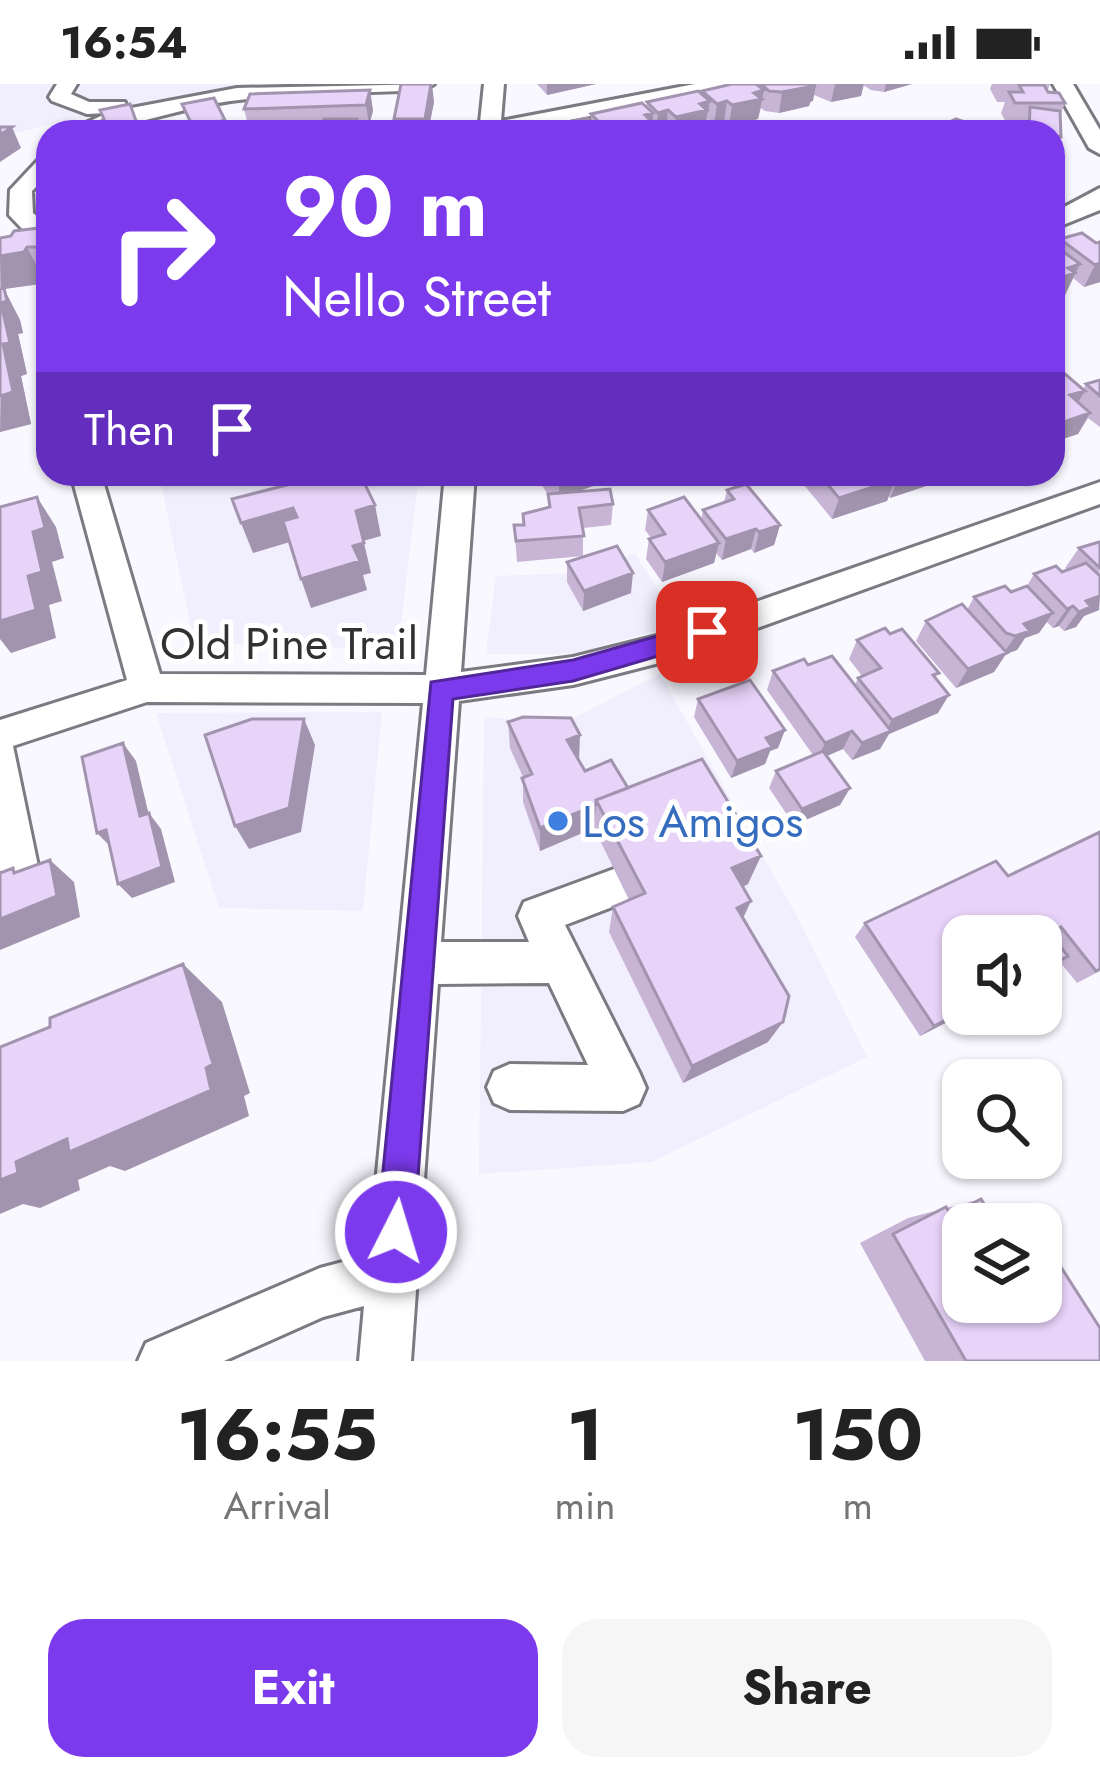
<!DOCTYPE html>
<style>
:root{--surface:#fff;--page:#f6f6f6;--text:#222;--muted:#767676;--accent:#7c3aed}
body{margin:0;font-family:Jost,sans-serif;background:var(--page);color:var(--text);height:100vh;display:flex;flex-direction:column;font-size:45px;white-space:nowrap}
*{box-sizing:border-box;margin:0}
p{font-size:39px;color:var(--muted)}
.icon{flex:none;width:66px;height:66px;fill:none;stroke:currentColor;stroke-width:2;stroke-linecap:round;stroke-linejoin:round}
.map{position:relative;height:1277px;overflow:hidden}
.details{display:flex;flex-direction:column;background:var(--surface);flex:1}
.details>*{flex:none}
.banner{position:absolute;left:36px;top:36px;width:1029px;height:366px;border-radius:36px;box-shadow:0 3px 9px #0004;background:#7c3aed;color:#fff;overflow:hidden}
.buttons{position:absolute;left:942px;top:831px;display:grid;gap:24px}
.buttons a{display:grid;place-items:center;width:120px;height:120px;border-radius:24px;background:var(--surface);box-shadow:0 3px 9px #0004;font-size:60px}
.pin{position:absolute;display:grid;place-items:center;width:102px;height:102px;color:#fff;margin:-51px;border-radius:24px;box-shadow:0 6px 18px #0006}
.me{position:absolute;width:132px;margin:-66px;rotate:5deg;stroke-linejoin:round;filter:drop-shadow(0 0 9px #0008)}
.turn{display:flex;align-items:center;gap:42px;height:252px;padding:0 48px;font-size:54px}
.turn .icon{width:156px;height:156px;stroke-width:2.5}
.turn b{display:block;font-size:84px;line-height:102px}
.then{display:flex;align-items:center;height:114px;padding:0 48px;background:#0003;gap:24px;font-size:45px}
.eta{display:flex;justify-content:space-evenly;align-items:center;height:204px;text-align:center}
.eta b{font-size:72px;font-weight:700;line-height:84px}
.action{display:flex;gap:24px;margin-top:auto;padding:24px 48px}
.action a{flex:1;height:138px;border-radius:36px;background:var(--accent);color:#fff;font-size:48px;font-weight:700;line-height:138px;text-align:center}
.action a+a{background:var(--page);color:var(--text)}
.status{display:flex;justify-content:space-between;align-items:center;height:84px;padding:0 60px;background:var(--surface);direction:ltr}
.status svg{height:33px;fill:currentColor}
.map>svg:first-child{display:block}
.built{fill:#f1eefe}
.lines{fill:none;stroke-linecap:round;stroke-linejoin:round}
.minor-casing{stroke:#7b7a81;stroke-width:6}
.minor{fill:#fff;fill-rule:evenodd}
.wall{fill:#c8b5d6}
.shaded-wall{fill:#a294ae}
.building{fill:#e8d3f9;stroke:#a294ae;stroke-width:3}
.route{fill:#7c3aed;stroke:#51269a;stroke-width:3}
.shop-dot{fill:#3f7fe0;stroke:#fff;stroke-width:4.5}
.labels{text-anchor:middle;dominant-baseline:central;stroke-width:10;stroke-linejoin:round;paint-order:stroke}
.street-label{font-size:45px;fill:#313134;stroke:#fff}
.shop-label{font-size:45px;fill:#366cbe;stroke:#fff;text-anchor:start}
</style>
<div class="status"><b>16:54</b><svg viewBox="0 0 49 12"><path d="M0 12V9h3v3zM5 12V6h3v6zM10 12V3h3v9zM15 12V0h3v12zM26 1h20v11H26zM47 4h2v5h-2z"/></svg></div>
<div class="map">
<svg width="1100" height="1277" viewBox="0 0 1100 1277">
<rect width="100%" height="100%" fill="#f9f8ff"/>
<path class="built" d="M0 0H303L151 18 0 52Z
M159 390H419L398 566 194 558Z
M635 469 679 540 573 570H486L496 492 581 489Z
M660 590 798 834 867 973 652 1078 479 1090 484 633 564 639Z
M382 628 363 827 219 824 156 629Z"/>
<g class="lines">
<defs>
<path id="minor" d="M57 0H77L71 10 89 18H125L126 25 237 4 434 0 424 6C363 9 300 9 239 16 182 22 123 48 67 48L107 29 87 30 52 17 49 13Z
M484 0H504L501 37 695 0H737L727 6 507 48H479Z
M1053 0H1073L1100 46V70L1089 64Z
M48 72V91L32 107 33 129 48 141V155L29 152 9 131 10 106 40 74Z
M1100 104V126L1053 145V129Z
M71 390H101L160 590 426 591 445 390H475L461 588 573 573 661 551 1100 398V420L663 578 573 601 459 617 441 858H529L518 832 524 818 614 785 628 791 634 804 628 817 565 841 639 988 646 1004 639 1020 623 1027 510 1026 494 1019 487 1003 494 987 510 980 588 981 549 899 438 900 411 1277H359L364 1222 323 1233 224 1277H138L146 1259 320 1184 369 1171 423 619 147 618 13 662 38 782 32 795 18 800 4 795 0 786V636L127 596Z"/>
</defs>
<use href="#minor" class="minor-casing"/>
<use href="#minor" class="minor"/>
</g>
<path class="wall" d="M537 0H596L547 11Z
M732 0H912L884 8 871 6 863 1 861 12 831 18 814 11 809 22 779 29 765 27 761 24 758 35 729 42 724 38 714 40 708 35 704 46 697 48H654L652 46V48H547V42L591 37V30L646 23 647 18 701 10 702 7Z
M992 0H1050L1047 8 1065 19 1060 32 1061 53 1053 71V48H1022L1023 40H1007L1001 29 1005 18H997L990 5Z
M370 6 373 27 369 41 249 45 244 25Z
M434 18 428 48H395L394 35Z
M48 143V194H43L40 200 4 205 20 236 23 249 18 250 27 290 21 292 31 340 0 348V154Z
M1060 155 1096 159 1100 156V198L1084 203 1073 194 1065 211 1053 215V160L1056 163Z
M1053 294 1083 306 1086 300 1100 296V343L1088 334 1078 350 1053 358Z
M537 390H616V394L576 408 613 420 611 441 583 444V472L517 478 514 441H523V430L548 423V411L537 393Z
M795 390H931L926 402 890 414 889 412 887 417 832 435Z
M727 406 780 441 774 461 754 469 751 465 722 476 716 469 714 479 662 498 646 475 649 455 651 454 645 446 648 426 701 436 703 426 724 418Z
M1100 459 1099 526 1084 532 1076 543 1064 547 1059 542 1053 544 1047 538 1039 549 1025 554 1017 566 1006 570 994 588 956 604 916 557 926 537 967 526 974 513 1011 508 1027 502 1034 490 1067 486 1065 484 1079 464Z
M567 478 631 509 583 527 567 498Z
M857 556 935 595 938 629 889 650 880 665 852 676 843 665 827 672 850 704 840 721 794 741 769 704 776 687 813 671 767 606 773 587 808 581 855 601 858 594 862 592 849 575Z
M698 615 785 646 778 664 770 667 765 680 731 694 694 633Z
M508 638 579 677 585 687 628 704 748 800 743 803V834L768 958 683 999 609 848 613 823 629 816 594 744 540 767 523 718V693L510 664Z
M1100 748V887L1077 899 1060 878 1041 890V852H963V930L920 952 855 853 865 839 1008 792Z
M981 1115 991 1131 1022 1123 1100 1277H925L860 1159 908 1134Z"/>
<path class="shaded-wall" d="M432 0 434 18 428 48H426L425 35Z
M547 0H596L547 11Z
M809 0H816L813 17 810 18 809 22 779 29 782 8Z
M835 0H864L861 12 831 18Z
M886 0H912L884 8Z
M370 6 373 27 369 41 366 21Z
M764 6 758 35 729 42 732 21 754 9Z
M710 17 704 46 674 48 676 33 700 20Z
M727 17 724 38 714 40 717 20Z
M668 26 666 47 656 48 658 29Z
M653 29 652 48H608L645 31Z
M225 36 229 48H221L218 38Z
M12 43 21 64 0 78V51Z
M48 91V107L42 92Z
M27 163 43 194 40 200 4 205 20 236 23 249 18 250 27 290 21 292 31 340 0 348 3 260 0 172Z
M1100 179V198L1084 203 1095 181Z
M1080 180 1065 211 1053 215 1068 184Z
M1085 307 1072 328 1070 311Z
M1090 329 1078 350 1053 358V348L1058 340Z
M567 390H616V394L559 414V393Z
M908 390H931L926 402 890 414 899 393Z
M895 396 887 417 832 435 839 414Z
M37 413 56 443 64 474 52 478 62 517 49 521 56 554 11 569 0 555V537L33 448Z
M375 421 381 452 363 457 356 427Z
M293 424 303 454 253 469 241 439Z
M780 441 774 461 754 469 759 448Z
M756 445 751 465 722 476 726 455Z
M364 459 371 489 363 491 367 506 311 524 301 495 353 462Z
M719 459 714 479 662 498 665 478Z
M633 489 631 509 583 527 584 507Z
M1100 512 1099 526 1084 532 1076 543 1064 547 1086 517Z
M1073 522 1059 542 1053 544 1067 525Z
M1053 529 1039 549 1025 554 1017 566 1006 570 994 588 956 604 968 585 1003 570 1024 540Z
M949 611 938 629 889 650 880 665 852 676 862 659 884 650 892 636Z
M304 635 315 661 301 748 249 765 235 742Z
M785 646 778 664 770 667 765 680 731 694 737 677 766 654Z
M852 647 843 665 817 676 825 659Z
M580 651 579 677 567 656Z
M123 659 136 677 153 748 140 732Z
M850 704 840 721 794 741 802 725Z
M596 721 594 744 540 767V744Z
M149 729 161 745 175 798 132 814 118 800Z
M106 746 112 764 97 749Z
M761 772 748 800 721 812 732 784Z
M50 776 74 798 80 833 0 866V835Z
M751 817 739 843 737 824Z
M183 880 222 918 250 1009 244 1012 249 1032 125 1087 110 1082 78 1096 80 1106 40 1124 23 1120 0 1130V1096Z
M963 927V930L920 952 934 942Z
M783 938 768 958 683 999 692 982Z"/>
<path class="building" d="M401 0H431L425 35H394Z
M732 0H756L764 6 754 9 762 15 732 21 727 17 717 20 702 7Z
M761 0H812L814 2 782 8 769 7Z
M1019 1H1044L1048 8 1059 9 1065 19H1015L1009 8H1023Z
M370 6 366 21 244 25 250 10Z
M698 7 710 17 700 20 707 26 676 33 668 26 658 29 647 18Z
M214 14 225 36 218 38 224 48H187L185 44 193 43 182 20Z
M642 19 653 29 645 31 651 37 608 47 591 30Z
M130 20 140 48H100L97 40 104 35 100 26Z
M1030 23 1060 27 1061 53 1053 52V48H1029Z
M588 34 602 48H553L547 42Z
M324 35H357L352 48H318Z
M956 35 990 47 955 48 951 47 957 43 948 39Z
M787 38 797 48 734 47Z
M0 43H12L0 51Z
M850 43 872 48H847Z
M419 44 421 48H398Z
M48 74V91L42 92 37 76Z
M48 143V163H27L24 168 0 172V154L11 152 14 147Z
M1082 149 1096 159 1100 158V179L1095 181 1060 155Z
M1053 160 1080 180 1068 184 1075 189 1063 193 1053 186Z
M4 204 7 217 1 219 10 259 3 260 13 308 0 312V205Z
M1065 290 1085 307 1070 311 1090 329 1058 340 1053 335V294Z
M1100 296V312L1086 300Z
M321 390H360L375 421 356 427 364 459 353 462 360 477 301 495 283 437 297 433 293 424 241 439 232 415 322 392Z
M819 390H890L895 396 839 414Z
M746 400 780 441 759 448 756 445 726 455 703 426 734 415 727 406Z
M610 405 613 420 579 424 584 452 516 457 514 441H524L523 430 550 423 548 410Z
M37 413 45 444 33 448 42 488 28 492 36 526 0 537V423Z
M684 413 719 459 665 478 649 455 665 450 648 426Z
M1099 458 1100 459V484L1079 464Z
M617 462 633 489 584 507 567 478Z
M1086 479 1100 492V512L1086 517 1091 523 1079 528 1073 522 1067 525 1034 490 1056 482 1062 488Z
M1005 502 1011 508 1027 502 1053 529 1024 540 1030 547 1015 552 1006 549 974 513Z
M962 520 1007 569 968 585 926 537Z
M885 544 890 550 902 545 939 589 933 591 949 611 892 636 858 594 881 584 857 556Z
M832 572 891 647 862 659 852 647 825 659 773 587 804 575 808 581Z
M750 596 785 646 766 654 772 663 737 677 698 615Z
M523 633 571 634 580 651 567 656 585 687 611 676 628 704 596 716V721L540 744 522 694 532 690 508 638Z
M252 635H304L289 724 235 742 205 651Z
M123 659 140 732 149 729 162 783 118 800 106 746 97 749 82 673Z
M823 667 850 704 802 725 776 687Z
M702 675 761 772 732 784 751 817 737 824 789 912 783 938 692 982 613 823 645 809 596 716Z
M1100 748V885L1096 887 1061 843 1049 849 1068 872 1041 886V852H963V927L934 942 865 839 996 777 1008 792Z
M50 776 57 812 0 835V789L13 784 14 789Z
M183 880 213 980 206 984 211 1006 69 1068 67 1055 16 1078 18 1089 0 1096V963L50 943V934Z
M981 1115 995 1138 1022 1123 1033 1140H963V1218H1041V1152L1100 1244V1277H966L893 1150 946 1123 951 1131Z"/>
<path class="route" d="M707 538 716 541 720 548 716 555 573 597 453 615 414 1148 409 1161 396 1167 383 1161 377 1148 431 598 573 576Z"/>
<circle class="shop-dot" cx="558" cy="737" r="12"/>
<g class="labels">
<g class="street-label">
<text x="289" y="559">Old Pine Trail</text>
</g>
<g class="shop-label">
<text x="582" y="737">Los Amigos</text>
</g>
</g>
</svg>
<div class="buttons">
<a><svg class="icon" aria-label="sound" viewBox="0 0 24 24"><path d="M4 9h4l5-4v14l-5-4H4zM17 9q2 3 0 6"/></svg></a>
<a><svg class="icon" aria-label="search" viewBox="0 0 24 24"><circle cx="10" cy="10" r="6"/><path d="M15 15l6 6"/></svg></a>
<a><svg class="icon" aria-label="layers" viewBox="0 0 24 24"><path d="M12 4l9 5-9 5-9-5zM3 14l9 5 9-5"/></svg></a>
</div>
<div class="pin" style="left:707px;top:548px;background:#d93025"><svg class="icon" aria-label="arrive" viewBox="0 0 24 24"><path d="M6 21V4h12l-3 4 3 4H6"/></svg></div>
<svg class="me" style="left:396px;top:1148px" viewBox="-20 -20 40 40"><circle r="17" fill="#7c3aed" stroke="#fff" stroke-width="3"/><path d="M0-11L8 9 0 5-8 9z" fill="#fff"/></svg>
<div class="banner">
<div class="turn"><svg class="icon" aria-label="right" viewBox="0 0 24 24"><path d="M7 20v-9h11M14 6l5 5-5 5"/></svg><div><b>90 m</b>Nello Street</div></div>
<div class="then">Then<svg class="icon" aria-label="arrive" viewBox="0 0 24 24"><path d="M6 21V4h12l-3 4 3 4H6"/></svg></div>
</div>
</div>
<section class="details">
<div class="eta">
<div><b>16:55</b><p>Arrival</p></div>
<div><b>1</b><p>min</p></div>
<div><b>150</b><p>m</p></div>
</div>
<div class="action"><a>Exit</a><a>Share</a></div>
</section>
